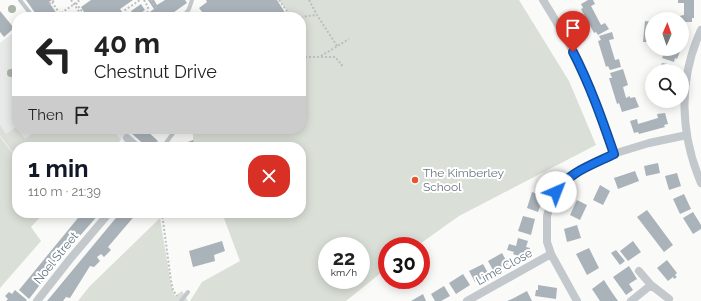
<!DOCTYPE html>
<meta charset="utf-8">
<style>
:root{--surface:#fff;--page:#f6f6f6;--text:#222;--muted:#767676;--accent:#111827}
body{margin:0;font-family:Raleway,sans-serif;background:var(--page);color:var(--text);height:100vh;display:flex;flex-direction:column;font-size:15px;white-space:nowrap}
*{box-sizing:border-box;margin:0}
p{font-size:13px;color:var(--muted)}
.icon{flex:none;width:22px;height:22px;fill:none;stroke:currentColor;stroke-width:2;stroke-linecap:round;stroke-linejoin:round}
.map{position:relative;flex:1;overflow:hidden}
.panel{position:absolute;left:12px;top:142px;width:294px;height:76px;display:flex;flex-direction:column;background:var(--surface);border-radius:16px;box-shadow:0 2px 10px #0003}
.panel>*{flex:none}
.hud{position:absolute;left:12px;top:12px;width:294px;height:122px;border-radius:16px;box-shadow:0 2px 10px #0003;background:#fff;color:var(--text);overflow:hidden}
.needle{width:26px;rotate:2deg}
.controls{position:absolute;left:645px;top:12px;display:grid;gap:8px}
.controls a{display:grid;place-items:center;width:44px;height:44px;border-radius:50%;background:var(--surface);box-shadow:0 2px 10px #0003;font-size:20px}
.speed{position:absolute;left:318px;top:237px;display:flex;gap:8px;font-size:20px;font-weight:700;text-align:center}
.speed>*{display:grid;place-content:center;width:52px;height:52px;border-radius:50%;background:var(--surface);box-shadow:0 2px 10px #0003;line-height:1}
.speed small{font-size:10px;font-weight:400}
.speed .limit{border:6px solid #d22;background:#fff;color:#111}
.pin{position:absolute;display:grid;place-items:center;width:34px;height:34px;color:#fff;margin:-41px -17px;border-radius:50% 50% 50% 0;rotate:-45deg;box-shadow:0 0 4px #0007}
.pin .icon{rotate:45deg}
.me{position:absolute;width:44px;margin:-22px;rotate:44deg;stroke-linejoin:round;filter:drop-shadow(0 0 3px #0008)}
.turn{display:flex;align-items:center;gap:14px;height:84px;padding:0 16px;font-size:18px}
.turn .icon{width:52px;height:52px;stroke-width:2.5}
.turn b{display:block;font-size:28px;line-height:34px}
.then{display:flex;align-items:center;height:38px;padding:0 16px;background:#0003;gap:8px;font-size:15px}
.round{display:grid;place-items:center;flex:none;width:42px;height:42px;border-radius:16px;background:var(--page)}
.head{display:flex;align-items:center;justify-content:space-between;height:68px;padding:0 16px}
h1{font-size:24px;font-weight:700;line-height:30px;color:var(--accent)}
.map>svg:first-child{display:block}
.built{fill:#e8e9e9}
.green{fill:#dadfd7;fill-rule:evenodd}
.building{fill:#aab3b9}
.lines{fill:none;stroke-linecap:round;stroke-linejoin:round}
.path{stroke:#bbbfc2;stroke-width:2;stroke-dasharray:2 2;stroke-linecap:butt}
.service{stroke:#c3c8cc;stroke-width:4}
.minor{stroke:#c3c8cc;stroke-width:8}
.tree{fill:#aab4a7}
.route-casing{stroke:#114b97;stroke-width:10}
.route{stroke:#1a73e8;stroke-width:7}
.poi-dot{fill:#e4572e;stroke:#fff;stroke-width:1.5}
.labels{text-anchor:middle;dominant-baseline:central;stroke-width:4;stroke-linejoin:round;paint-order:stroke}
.poi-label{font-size:12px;fill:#657683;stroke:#fff;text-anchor:start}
.street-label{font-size:12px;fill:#657683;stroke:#fff}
</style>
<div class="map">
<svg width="701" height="301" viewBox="0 0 701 301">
<rect width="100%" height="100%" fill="#fafaf8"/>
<path class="built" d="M17 30V129H132L113 147H17V159L0 137V43Z"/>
<path class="green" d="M279 0H519L569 81 596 145 459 216 417 246H387V268L346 301H190L202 282 240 261 222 213H301V147H196L193 140V129H301V17H291ZM327 246H361V280H327Z
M0 125 6 134 16 127 25 139 39 129H112L121 140 113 147H17V157L0 135Z
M0 137 17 159V213H44L31 227 41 241 0 288Z
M160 218 171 285 175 296 182 291 188 301H78L89 287Z"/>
<path class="building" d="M26 0H52L49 2 59 17H38Z
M91 0H133L120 9 126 17H87L81 7Z
M148 0H154L157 5 165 0H185L187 3 167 17H149L147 14 154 9Z
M206 0H277L288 17H206L199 8 207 2Z
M588 0H593L595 4 591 6 601 25 605 23 609 29 598 35 596 32 594 33 581 9 583 8 581 4Z
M678 0H694V18H692V22H682V19H679V16L684 15V3H678Z
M141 4 145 10 141 13 144 17H134L131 11Z
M0 11 14 28 4 37 0 32Z
M645 21 652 22V32L649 31V42H643Z
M682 27 686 29 684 32 686 33 682 45Z
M612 32 614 39 609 40 615 60 619 59 621 67 610 70 608 66 606 67 598 41 601 40 599 36Z
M666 49H681L677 59 675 58 674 62 662 58Z
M662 63 673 65V69H675V71L660 70Z
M623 69 628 85 623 87 626 98 630 96V98L635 97 639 107 622 112 619 103 617 104 609 78H612L610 73Z
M665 113 668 124 664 125 665 127 639 134 638 132 634 133 630 121 637 119 638 124 658 118 657 114Z
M135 129H145L158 141 152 147H147L131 133Z
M193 140 196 147H175Z
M658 163 660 173 646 176 644 166Z
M635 171 639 181 618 189 614 178Z
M677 173 681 186 669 190 665 176Z
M600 185 610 191 603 205 593 200Z
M532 192 544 196 538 212 527 208Z
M684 194 691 209 680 214 673 199Z
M577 200 587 205 580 220 570 215Z
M647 210 673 245 664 252 637 217Z
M693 212 701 225V229L693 234 683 218Z
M82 213H100L63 255 29 299 19 290Z
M120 213H137L108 247 111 250 104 257 101 254 97 257 100 261 94 267 90 266 70 298 66 297 63 301H47Z
M523 216 535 219 531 235 518 231Z
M577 225 581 238 567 242 564 229Z
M518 238 528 241 526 247 530 248 529 253 525 252 523 258 513 254 514 252 507 250 509 244 516 246Z
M222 241 225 251 214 255 215 261 193 267 189 251Z
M633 241 641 252 628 261 620 251Z
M589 248 599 268 587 275 576 254Z
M616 250 625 261 620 265 611 253Z
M502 253 508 264 494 272 488 261Z
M667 260 677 273 675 275 677 277 674 279 673 277 668 281 657 268Z
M483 264 489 275 475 282 469 271Z
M629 266 637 279 629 284 633 290 626 295 613 277Z
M463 274 470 285 456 294 449 283Z
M604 280 611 291 618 301H600L592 289Z
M538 285 557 288 556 299 535 296 536 290H538Z
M444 286 450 296 441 301H435L431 294Z
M15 290 27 300 26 301H6L8 299 5 296 9 292 12 294Z
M527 291 532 301H507L512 299Z
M423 294 426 301H411Z"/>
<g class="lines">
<path class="path" d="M71 0 83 17
M144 0 148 7 147 17
M151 0 156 8
M279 0 291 17
M309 0 317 15 337 46
M52 2 60 14 80 0
M76 3 86 17
M49 4 55 0
M130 17 125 10 140 0
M301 18 307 16 317 15
M321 56 349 39
M301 57H335L342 65 341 66
M114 129 119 134
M162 213 171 281 173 290 177 296"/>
<path class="service" d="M20 0 33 17
M183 17 189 9 192 0
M163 147 176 129
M181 301 188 292"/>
<path class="minor" d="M543 0C556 21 569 42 580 65 594 93 603 124 613 154
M701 30C678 80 680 133 701 183
M127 138 137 147
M639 271 651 285 669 299
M37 301 70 259 109 213
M467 301 551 254
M577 301 551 254 547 242V216L552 199 560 185 574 174 613 154 649 143 687 135
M631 301 651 285"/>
</g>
<g class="tree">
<circle cx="12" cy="9" r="4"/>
<circle cx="11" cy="73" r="4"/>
</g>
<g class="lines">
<defs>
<path id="route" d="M556 192C567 173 594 164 614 154 602 119 590 85 573 52"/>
</defs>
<use href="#route" class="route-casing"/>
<use href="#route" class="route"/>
</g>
<circle class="poi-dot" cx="415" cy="180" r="4"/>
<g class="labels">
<g class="poi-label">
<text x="423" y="173">The Kimberley<tspan x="423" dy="14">School</tspan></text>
</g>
<g class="street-label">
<text transform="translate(56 258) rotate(-51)">Noel Street</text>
<text transform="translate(504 267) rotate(-29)">Lime Close</text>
</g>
</g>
</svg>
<div class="controls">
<a><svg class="needle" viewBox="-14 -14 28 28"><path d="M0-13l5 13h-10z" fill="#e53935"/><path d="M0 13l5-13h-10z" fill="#767676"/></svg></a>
<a><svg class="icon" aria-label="search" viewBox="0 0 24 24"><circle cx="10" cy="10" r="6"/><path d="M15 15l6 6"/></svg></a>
</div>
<div class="speed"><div>22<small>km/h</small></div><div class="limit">30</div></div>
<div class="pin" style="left:573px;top:52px;background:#d93025"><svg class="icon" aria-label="arrive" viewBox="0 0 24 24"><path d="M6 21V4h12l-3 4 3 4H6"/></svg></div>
<svg class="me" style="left:556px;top:192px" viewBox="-20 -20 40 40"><circle r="19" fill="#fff"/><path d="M0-13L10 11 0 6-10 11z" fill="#1a73e8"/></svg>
<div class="hud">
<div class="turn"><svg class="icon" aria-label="left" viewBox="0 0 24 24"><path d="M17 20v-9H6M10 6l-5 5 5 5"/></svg><div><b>40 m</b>Chestnut Drive</div></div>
<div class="then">Then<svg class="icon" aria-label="arrive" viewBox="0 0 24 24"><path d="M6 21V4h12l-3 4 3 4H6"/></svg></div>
</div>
<section class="panel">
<div class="head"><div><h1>1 min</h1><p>110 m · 21:39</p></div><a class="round" style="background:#d93025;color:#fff"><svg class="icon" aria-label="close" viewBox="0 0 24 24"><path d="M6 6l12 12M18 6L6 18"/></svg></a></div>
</section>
</div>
